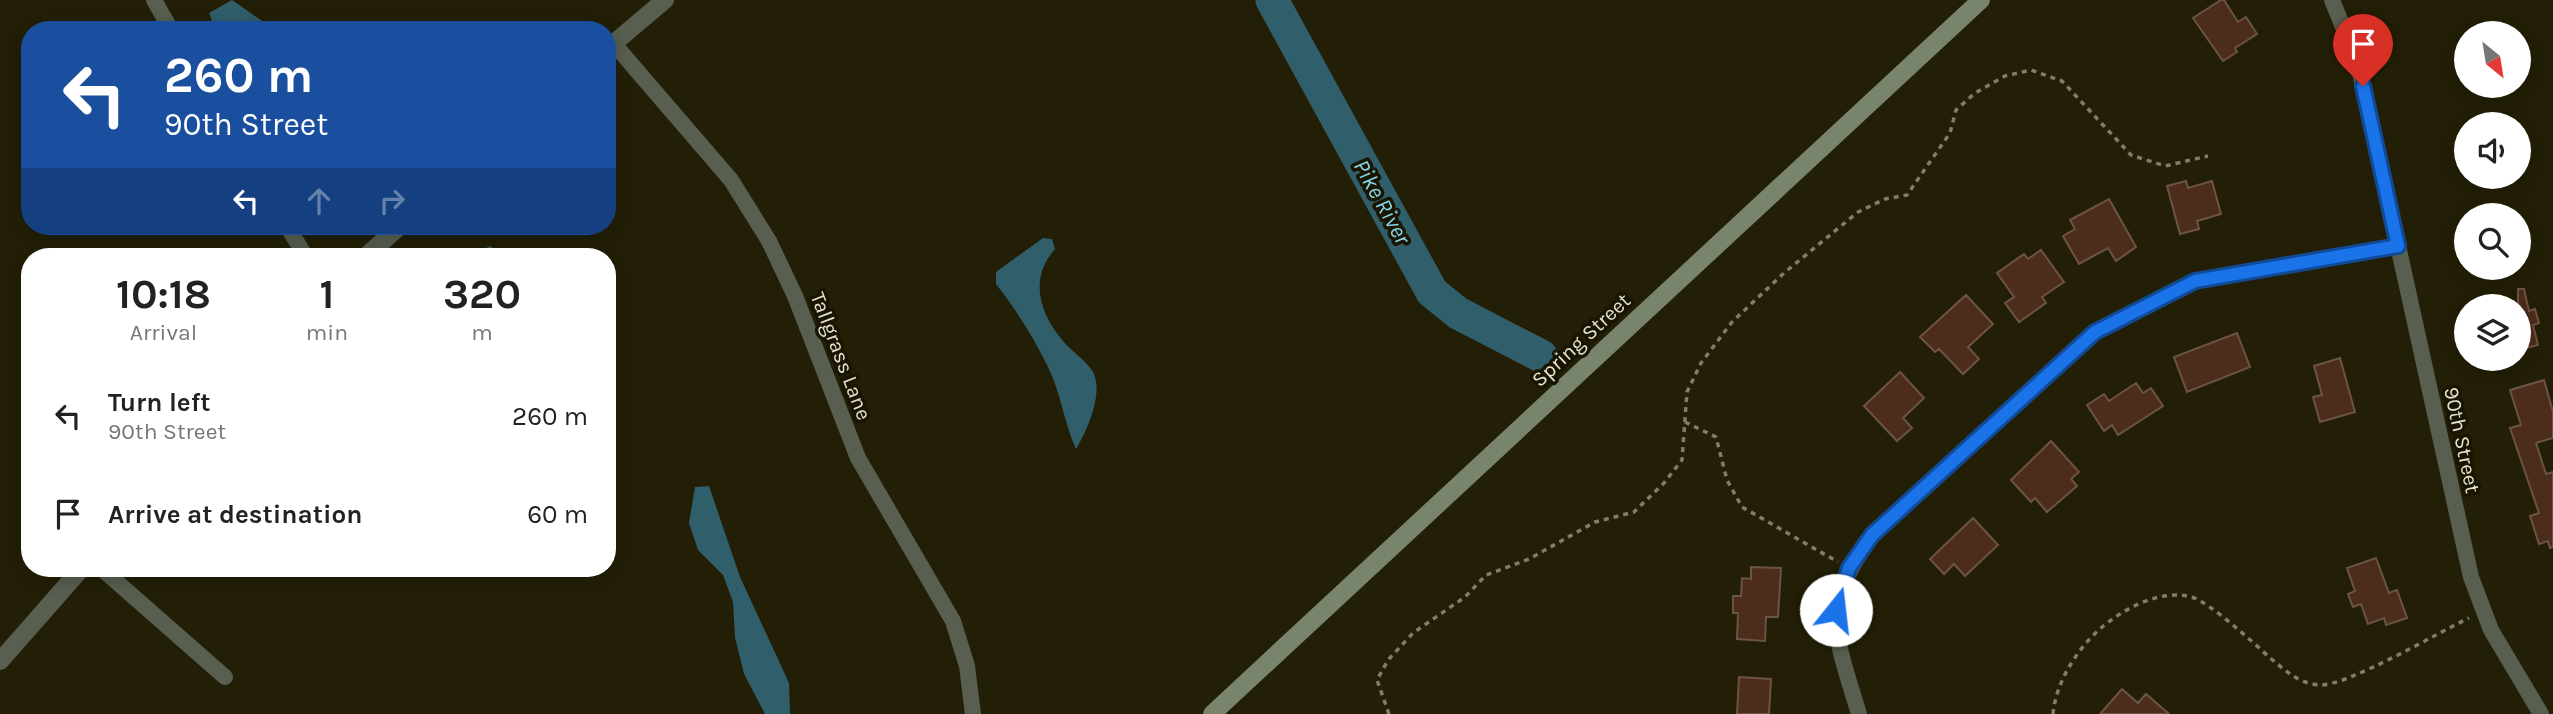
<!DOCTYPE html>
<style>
:root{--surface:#fff;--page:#f6f6f6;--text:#222;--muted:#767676}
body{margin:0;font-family:Karla,sans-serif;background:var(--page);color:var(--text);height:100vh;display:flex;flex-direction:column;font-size:26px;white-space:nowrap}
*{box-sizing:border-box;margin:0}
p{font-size:23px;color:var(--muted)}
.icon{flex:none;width:38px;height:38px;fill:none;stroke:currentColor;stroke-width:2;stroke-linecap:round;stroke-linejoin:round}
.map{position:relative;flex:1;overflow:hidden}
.sheet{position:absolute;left:21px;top:248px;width:595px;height:329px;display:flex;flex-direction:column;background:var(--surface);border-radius:28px;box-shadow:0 4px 18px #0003}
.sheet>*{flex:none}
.guide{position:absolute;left:21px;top:21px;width:595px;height:214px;border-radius:28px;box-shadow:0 4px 18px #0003;background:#1a4fa0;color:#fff;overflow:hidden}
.needle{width:46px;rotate:150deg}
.fabs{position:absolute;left:2454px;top:21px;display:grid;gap:14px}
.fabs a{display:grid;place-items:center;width:77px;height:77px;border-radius:50%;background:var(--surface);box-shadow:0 4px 18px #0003;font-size:35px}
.pin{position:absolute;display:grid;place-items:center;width:60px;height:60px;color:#fff;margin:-72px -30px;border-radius:50% 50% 50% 0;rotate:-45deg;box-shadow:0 0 7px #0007}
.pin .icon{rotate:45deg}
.me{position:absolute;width:77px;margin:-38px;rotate:16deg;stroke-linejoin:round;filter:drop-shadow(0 0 5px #0008)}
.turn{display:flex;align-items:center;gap:24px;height:147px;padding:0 28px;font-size:32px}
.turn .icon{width:91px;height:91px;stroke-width:2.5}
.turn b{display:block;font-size:49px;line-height:60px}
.lanes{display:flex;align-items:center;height:66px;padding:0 28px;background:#0003;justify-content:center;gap:35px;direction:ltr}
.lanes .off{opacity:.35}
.eta{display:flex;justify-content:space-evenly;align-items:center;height:119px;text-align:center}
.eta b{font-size:42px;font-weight:700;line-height:49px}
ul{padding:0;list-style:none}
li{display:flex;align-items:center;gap:21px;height:98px;padding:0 28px}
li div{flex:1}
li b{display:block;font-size:26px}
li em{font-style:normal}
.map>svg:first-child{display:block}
.water{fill:#305e6a}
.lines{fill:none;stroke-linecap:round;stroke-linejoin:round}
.river{stroke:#305e6a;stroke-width:33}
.building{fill:#4c2d1b;stroke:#6c5345;stroke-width:2}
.path{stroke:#807d69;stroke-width:3.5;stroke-dasharray:5 5;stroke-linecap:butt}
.minor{stroke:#585f51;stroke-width:16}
.tertiary{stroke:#585f51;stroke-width:18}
.secondary{stroke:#79846d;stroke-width:18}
.route-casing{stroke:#114b97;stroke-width:18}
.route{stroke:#1a73e8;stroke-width:12}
.labels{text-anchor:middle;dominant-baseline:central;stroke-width:7;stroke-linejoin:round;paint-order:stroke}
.street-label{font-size:21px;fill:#e4e2d3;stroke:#1a1500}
.water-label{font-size:23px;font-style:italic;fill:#85d5ea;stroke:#1a1500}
</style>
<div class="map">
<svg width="2553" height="714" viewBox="0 0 2553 714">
<rect width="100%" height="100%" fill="#231f06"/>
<path class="water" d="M232 0 275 30H215L209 13Z
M1043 238 1052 239 1055 249C1029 278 1039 313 1063 341 1072 352 1086 360 1093 372 1104 393 1087 431 1076 449 1064 423 1061 393 1048 367 1034 338 1015 308 996 284V272Z
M490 246 507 257H469Z
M709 486 740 577 789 683 790 714H765L744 674 735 637 733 602 723 575 698 550 689 523 695 487Z"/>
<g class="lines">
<path class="river" d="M1272 0 1432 292 1458 313 1541 356"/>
</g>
<path class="building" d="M2221 0H2224L2238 22 2246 17 2257 34 2235 48 2237 52 2223 61 2193 18Z
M2186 181 2188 188 2212 181 2221 214 2197 221 2199 229 2180 234 2167 186Z
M2109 199 2136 247 2116 261 2108 248 2079 264 2063 236 2075 229 2070 220Z
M2041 250 2064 282 2042 297 2046 303 2019 322 2005 303 2014 297 1997 273 2024 254 2028 259Z
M2518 289H2524L2529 311 2535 309 2539 323 2533 325 2538 345 2518 350Z
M1966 295 1993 324 1968 347 1979 359 1963 374 1939 349 1935 352 1920 337Z
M2237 333 2250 367 2187 392 2174 357Z
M2340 358 2355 412 2320 422 2313 397 2322 395 2314 366Z
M1900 372 1924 398 1903 418 1912 428 1897 441 1864 406Z
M2544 380 2553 412V438L2536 443 2546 474 2553 472V547L2550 548 2548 541 2539 544 2530 516 2539 513 2510 428 2521 425 2510 390Z
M2136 383 2143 393 2151 388 2163 406 2118 435 2112 425 2104 431 2087 405 2104 394 2109 401Z
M2051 441 2079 472 2071 479 2077 486 2047 512 2035 498 2031 502 2011 480Z
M1973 518 1998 545 1965 576 1954 564 1944 574 1930 559Z
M2376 558 2389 593 2397 590 2407 618 2386 625 2384 618 2368 624 2361 604 2353 607 2348 594 2355 591 2347 568Z
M1751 567 1781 568 1778 617H1766L1765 641 1737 639 1738 613H1733V596H1741L1742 578 1751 579Z
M1739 677 1771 679 1769 714H1737Z
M2122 689 2138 703 2146 694 2169 714H2100Z"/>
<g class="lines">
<path class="path" d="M1685 422 1716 437 1727 480 1742 507 1838 562
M1389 714 1377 680 1388 660 1413 633 1465 597 1486 575 1529 559 1595 522 1634 512 1664 483 1682 460 1687 392 1701 363 1732 322 1784 273 1858 212 1885 199 1907 195 1950 133 1956 110 1975 93 2005 76 2031 70 2062 81 2131 155 2165 166 2208 156
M2053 714C2056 682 2077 649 2101 628 2123 609 2163 587 2194 598 2210 603 2255 644 2269 657 2285 670 2297 683 2319 685 2346 687 2439 632 2469 618"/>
<path class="minor" d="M154 0 171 30
M2332 0 2358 64 2471 577 2491 630 2541 714
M614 44 731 180 769 241 795 296 858 458 953 621 967 666 973 714
M287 226 306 257
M102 569 225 677
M1859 714C1835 634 1819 608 1873 535L2095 332 2195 281 2398 246"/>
<path class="tertiary" d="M607 49 665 0
M365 257 400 226
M0 661 81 569"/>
<path class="secondary" d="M1212 714 1981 0"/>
</g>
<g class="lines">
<defs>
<path id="route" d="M1836 610 1849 568 1872 535 2095 332 2195 281 2398 246 2363 86"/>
</defs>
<use href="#route" class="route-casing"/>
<use href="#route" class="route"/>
</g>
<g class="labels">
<g class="street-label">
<text transform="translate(1581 340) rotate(-43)">Spring Street</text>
<text transform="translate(841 356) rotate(69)">Tallgrass Lane</text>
<text transform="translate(2462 440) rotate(78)">90th Street</text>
</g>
<g class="water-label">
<text transform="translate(1382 202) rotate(61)">Pike River</text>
</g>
</g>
</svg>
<div class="fabs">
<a><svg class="needle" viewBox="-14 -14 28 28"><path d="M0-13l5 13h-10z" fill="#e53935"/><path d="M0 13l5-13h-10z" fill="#767676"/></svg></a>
<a><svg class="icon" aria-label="sound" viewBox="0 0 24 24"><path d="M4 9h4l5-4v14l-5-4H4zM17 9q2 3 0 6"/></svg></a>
<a><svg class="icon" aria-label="search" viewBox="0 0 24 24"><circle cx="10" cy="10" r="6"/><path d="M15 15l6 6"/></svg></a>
<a><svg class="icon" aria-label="layers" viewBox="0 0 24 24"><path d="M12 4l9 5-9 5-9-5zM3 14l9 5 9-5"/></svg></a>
</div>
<div class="pin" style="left:2363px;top:86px;background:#d93025"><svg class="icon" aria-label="arrive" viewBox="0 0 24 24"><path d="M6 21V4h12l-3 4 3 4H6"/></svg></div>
<svg class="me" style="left:1836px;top:610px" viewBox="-20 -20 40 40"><circle r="19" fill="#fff"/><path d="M0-13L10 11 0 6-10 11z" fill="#1a73e8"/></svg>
<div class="guide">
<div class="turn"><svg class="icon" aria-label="left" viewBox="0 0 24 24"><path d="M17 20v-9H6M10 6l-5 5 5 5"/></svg><div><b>260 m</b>90th Street</div></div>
<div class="lanes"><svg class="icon" aria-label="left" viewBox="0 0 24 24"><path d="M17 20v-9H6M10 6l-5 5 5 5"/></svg><svg class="icon off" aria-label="ahead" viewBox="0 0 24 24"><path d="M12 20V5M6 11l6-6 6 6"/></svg><svg class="icon off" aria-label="right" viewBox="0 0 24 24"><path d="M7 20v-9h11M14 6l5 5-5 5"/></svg></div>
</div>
<section class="sheet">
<div class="eta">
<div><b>10:18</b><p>Arrival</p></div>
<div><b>1</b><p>min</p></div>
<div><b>320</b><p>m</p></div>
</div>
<ul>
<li><svg class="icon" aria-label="left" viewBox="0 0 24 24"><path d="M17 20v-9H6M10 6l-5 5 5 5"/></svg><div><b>Turn left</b><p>90th Street</p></div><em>260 m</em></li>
<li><svg class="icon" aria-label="arrive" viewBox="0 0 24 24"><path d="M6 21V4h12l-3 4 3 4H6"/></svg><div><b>Arrive at destination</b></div><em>60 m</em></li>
</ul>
</section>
</div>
